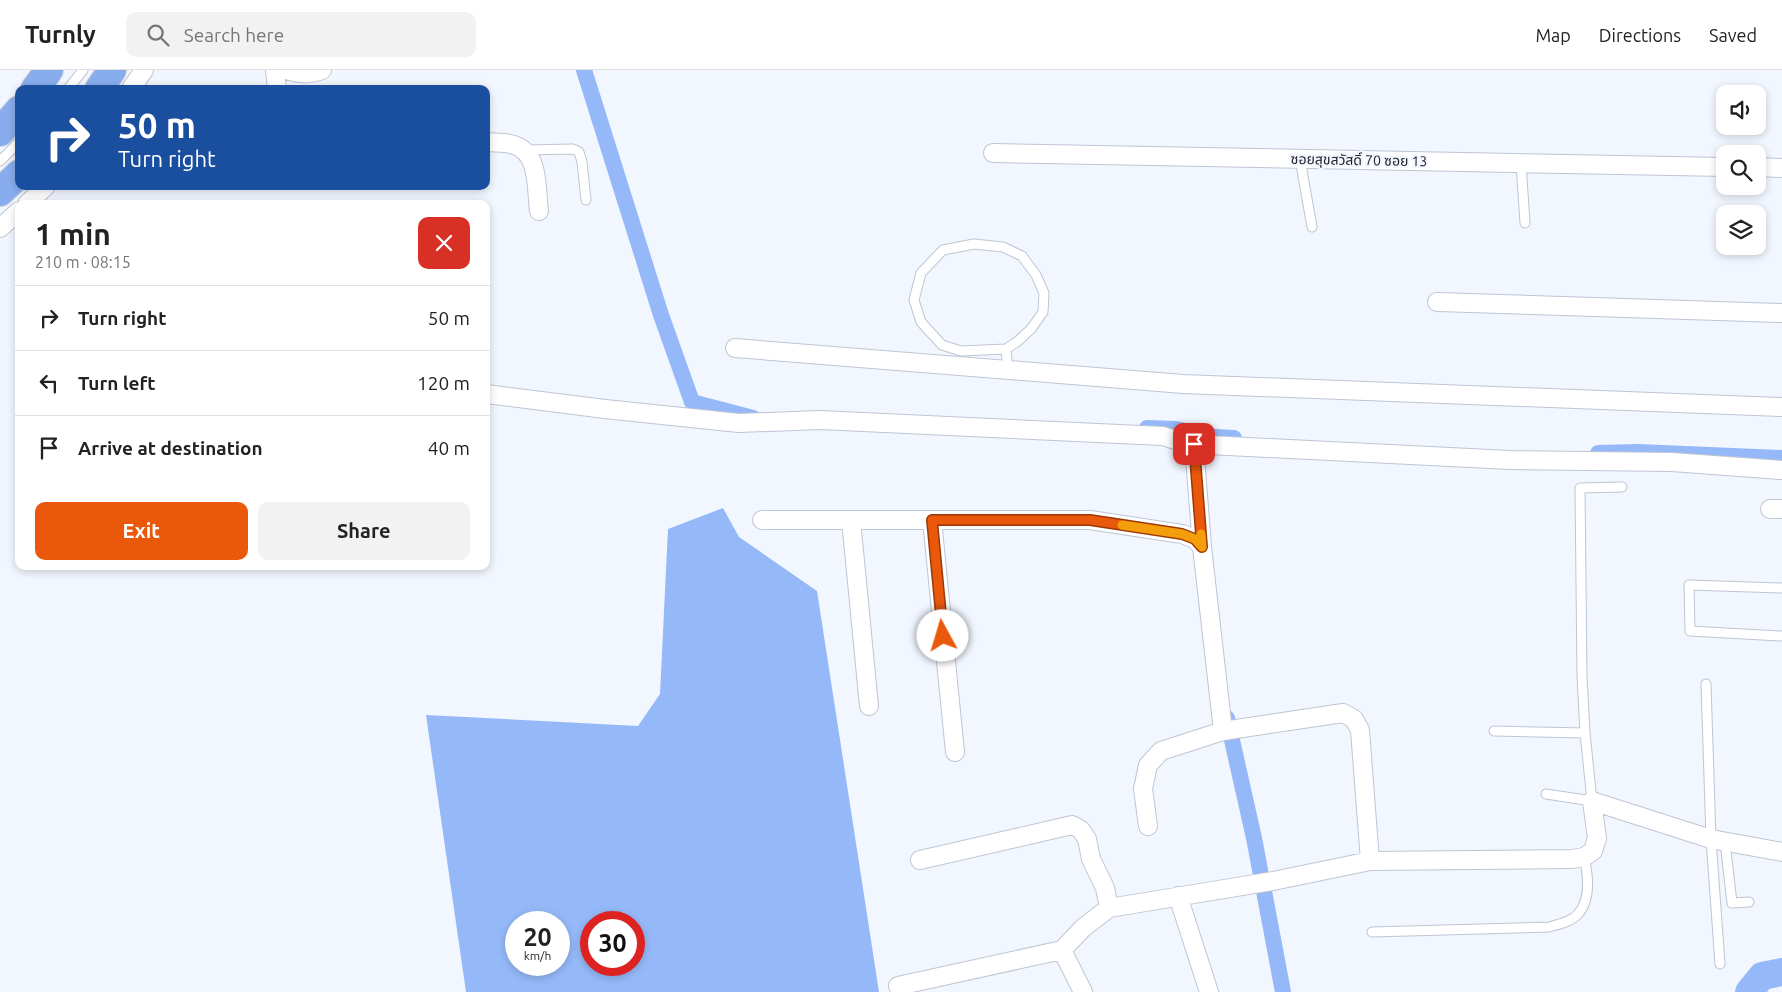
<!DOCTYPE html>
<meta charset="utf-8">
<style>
:root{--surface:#fff;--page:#f2f2f2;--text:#222;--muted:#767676;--line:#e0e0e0;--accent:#ea580c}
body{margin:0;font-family:Ubuntu,"Noto Sans Thai",sans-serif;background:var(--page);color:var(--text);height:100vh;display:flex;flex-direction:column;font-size:19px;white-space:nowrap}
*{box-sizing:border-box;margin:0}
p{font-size:16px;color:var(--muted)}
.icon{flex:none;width:28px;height:28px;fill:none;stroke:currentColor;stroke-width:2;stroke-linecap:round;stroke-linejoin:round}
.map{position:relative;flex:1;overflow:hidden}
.panel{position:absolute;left:15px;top:130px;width:475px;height:370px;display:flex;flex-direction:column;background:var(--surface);border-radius:10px;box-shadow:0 2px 8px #0003}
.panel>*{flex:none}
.guide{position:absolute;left:15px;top:15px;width:475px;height:105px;border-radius:10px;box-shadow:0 2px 8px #0003;background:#1a4fa0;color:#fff;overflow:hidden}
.buttons{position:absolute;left:1716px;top:15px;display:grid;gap:10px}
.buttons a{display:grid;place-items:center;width:50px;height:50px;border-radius:10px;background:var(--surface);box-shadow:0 2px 8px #0003;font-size:25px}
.speed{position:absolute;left:505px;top:841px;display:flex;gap:10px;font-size:25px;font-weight:700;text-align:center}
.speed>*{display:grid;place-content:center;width:65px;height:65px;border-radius:50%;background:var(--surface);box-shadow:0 2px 8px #0003;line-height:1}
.speed small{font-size:12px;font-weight:400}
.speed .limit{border:8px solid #d22;background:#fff;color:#111}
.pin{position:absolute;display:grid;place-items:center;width:42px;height:42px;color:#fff;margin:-21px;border-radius:10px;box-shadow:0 2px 8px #0006}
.me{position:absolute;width:55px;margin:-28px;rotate:354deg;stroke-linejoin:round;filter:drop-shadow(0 0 4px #0008)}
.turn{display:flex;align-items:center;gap:18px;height:105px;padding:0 20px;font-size:22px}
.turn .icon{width:65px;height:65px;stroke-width:2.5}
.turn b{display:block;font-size:35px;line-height:42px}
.round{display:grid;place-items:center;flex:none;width:52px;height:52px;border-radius:10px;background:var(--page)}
.overview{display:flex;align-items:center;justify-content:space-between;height:85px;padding:0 20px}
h1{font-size:30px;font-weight:700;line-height:38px}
.primary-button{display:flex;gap:10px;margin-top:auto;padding:10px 20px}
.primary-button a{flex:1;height:58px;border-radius:10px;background:var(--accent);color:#fff;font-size:20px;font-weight:700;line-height:58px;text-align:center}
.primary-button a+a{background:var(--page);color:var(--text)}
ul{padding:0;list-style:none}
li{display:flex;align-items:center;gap:15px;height:65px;padding:0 20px;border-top:1px solid var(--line)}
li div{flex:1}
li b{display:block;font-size:19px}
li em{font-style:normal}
header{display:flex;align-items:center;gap:30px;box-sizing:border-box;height:70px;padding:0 25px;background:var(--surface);border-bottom:1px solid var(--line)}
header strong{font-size:24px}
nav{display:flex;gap:28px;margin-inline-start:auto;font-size:18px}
.search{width:350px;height:45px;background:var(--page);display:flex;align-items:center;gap:12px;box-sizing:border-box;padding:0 18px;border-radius:10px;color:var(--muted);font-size:19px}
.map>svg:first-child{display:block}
.water{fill:#95b9f8;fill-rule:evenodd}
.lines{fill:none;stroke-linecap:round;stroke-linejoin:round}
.canal{stroke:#95b9f8;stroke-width:16}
.river{stroke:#95b9f8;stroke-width:28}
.service-casing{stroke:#bec5d3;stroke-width:11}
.minor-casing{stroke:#bec5d3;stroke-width:20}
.motorway-casing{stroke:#d2d3d4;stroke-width:30}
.service{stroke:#fff;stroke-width:9}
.minor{stroke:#fff;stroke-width:18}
.motorway{stroke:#88adee;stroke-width:28}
.route-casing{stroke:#983908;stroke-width:12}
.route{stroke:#ea580c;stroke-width:9}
.slow{stroke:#f59e0b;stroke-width:9}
.labels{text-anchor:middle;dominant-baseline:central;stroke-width:4.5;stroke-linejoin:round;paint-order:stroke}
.street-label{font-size:14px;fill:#202328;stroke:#f2f6ff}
</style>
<header>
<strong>Turnly</strong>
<div class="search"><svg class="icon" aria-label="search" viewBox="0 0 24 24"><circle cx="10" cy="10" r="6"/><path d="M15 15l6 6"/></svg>Search here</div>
<nav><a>Map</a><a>Directions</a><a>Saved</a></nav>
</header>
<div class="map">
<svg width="1782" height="922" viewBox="0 0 1782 922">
<rect width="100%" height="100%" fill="#f2f6ff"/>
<path class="water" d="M723 438 739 467 817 521 879 922H466L426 645 638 656 660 624 668 459ZM516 852H559V895H516ZM591 852H634V895H591Z"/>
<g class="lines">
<path class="canal" d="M584 0 661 245 692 332 753 348
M1147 358 1176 359 1215 367 1234 368
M1598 383 1638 382 1782 388
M1227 648 1254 768 1283 922"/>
<path class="river" d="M1749 922 1762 906 1782 902"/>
<defs>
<path id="service" d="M68 19 83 0
M526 80 573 79 579 82 582 92 586 130
M1300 89 1312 157
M0 91 19 72
M1521 93 1525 153
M1006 279 1018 271 1031 259 1043 242 1044 223 1036 205 1022 186 1003 177 974 174 943 180 921 203 914 230 921 252 942 275 961 281 1006 279 1008 300
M1782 518 1689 515 1690 561 1782 566
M1706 614 1711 769 1720 894
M1494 661 1585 663
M1546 724 1592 731 1585 663 1582 606 1580 418 1622 417
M1725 772 1732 833 1749 832
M1372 862 1549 857C1559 854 1571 852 1578 844 1591 830 1588 804 1584 787"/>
<path id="minor" d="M275 0 277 19
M286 0C299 4 309 5 322 0
M131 19 144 0
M486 72C495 73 506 72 514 75 540 83 536 119 539 141
M993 83 1725 97
M1758 97 1782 98
M27 134 46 116
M0 158 19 141
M1437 232 1782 243
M735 278 1183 314 1782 337
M486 324 605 339 739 353 820 350 1163 366 1184 373 1209 375 1510 390 1672 392 1782 400
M1194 374 1202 477 1223 661
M1770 439H1782
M762 450H1090L1182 464 1195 469 1202 477
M851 450 869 636
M932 450 955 682
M1148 756 1143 719 1148 695 1161 681 1223 661 1343 643 1354 649 1360 660 1370 791
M920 790 1072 755 1081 760 1087 769 1091 789 1105 818 1109 838
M1178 826 1209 922
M1062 880 1083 922
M898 916 1062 880 1083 858 1109 838 1273 811 1370 791 1572 789 1584 787 1593 781 1597 768 1592 731 1711 769 1782 782"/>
<path id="motorway" d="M35 19 49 0
M99 19 112 0
M0 62 19 40
M0 122 19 104"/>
</defs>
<use href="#service" class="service-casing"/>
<use href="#minor" class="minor-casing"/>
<use href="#motorway" class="motorway-casing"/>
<use href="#service" class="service"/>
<use href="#minor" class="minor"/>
<use href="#motorway" class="motorway"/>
</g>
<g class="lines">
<defs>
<path id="route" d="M943 566 932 450H1090L1182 464 1195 469 1202 477 1194 374"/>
</defs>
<use href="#route" class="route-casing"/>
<use href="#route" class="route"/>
<path class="slow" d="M1122 455 1182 464 1195 469 1202 477 1201 464"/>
</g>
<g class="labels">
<g class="street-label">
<text transform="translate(1359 90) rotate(1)">ซอยสุขสวัสดิ์ 70 ซอย 13</text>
</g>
</g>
</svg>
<div class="buttons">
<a><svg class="icon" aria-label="sound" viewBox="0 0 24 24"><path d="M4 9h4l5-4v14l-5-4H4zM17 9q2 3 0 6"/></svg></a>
<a><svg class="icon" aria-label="search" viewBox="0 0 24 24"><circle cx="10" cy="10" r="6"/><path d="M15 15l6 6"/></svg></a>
<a><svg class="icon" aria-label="layers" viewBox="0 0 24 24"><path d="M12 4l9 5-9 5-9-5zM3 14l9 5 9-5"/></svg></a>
</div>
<div class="speed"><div>20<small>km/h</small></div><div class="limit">30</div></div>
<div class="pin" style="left:1194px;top:374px;background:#d93025"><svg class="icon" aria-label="arrive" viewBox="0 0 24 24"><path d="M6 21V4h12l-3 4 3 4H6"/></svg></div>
<svg class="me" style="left:943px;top:566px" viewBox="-20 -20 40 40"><circle r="19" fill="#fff"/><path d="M0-13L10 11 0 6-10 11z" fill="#ea580c"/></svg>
<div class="guide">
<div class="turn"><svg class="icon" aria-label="right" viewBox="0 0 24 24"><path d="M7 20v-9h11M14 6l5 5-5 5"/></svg><div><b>50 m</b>Turn right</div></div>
</div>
<section class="panel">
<div class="overview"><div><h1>1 min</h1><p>210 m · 08:15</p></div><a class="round" style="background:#d93025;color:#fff"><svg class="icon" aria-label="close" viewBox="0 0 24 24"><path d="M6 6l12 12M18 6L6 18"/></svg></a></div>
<ul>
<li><svg class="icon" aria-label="right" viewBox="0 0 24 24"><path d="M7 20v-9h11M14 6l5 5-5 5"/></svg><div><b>Turn right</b></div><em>50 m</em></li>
<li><svg class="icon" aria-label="left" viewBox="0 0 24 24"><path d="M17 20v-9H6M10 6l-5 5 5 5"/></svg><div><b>Turn left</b></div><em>120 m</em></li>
<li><svg class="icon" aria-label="arrive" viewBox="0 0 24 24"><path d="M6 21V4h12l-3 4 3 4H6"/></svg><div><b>Arrive at destination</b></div><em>40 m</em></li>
</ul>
<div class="primary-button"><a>Exit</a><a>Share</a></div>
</section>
</div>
